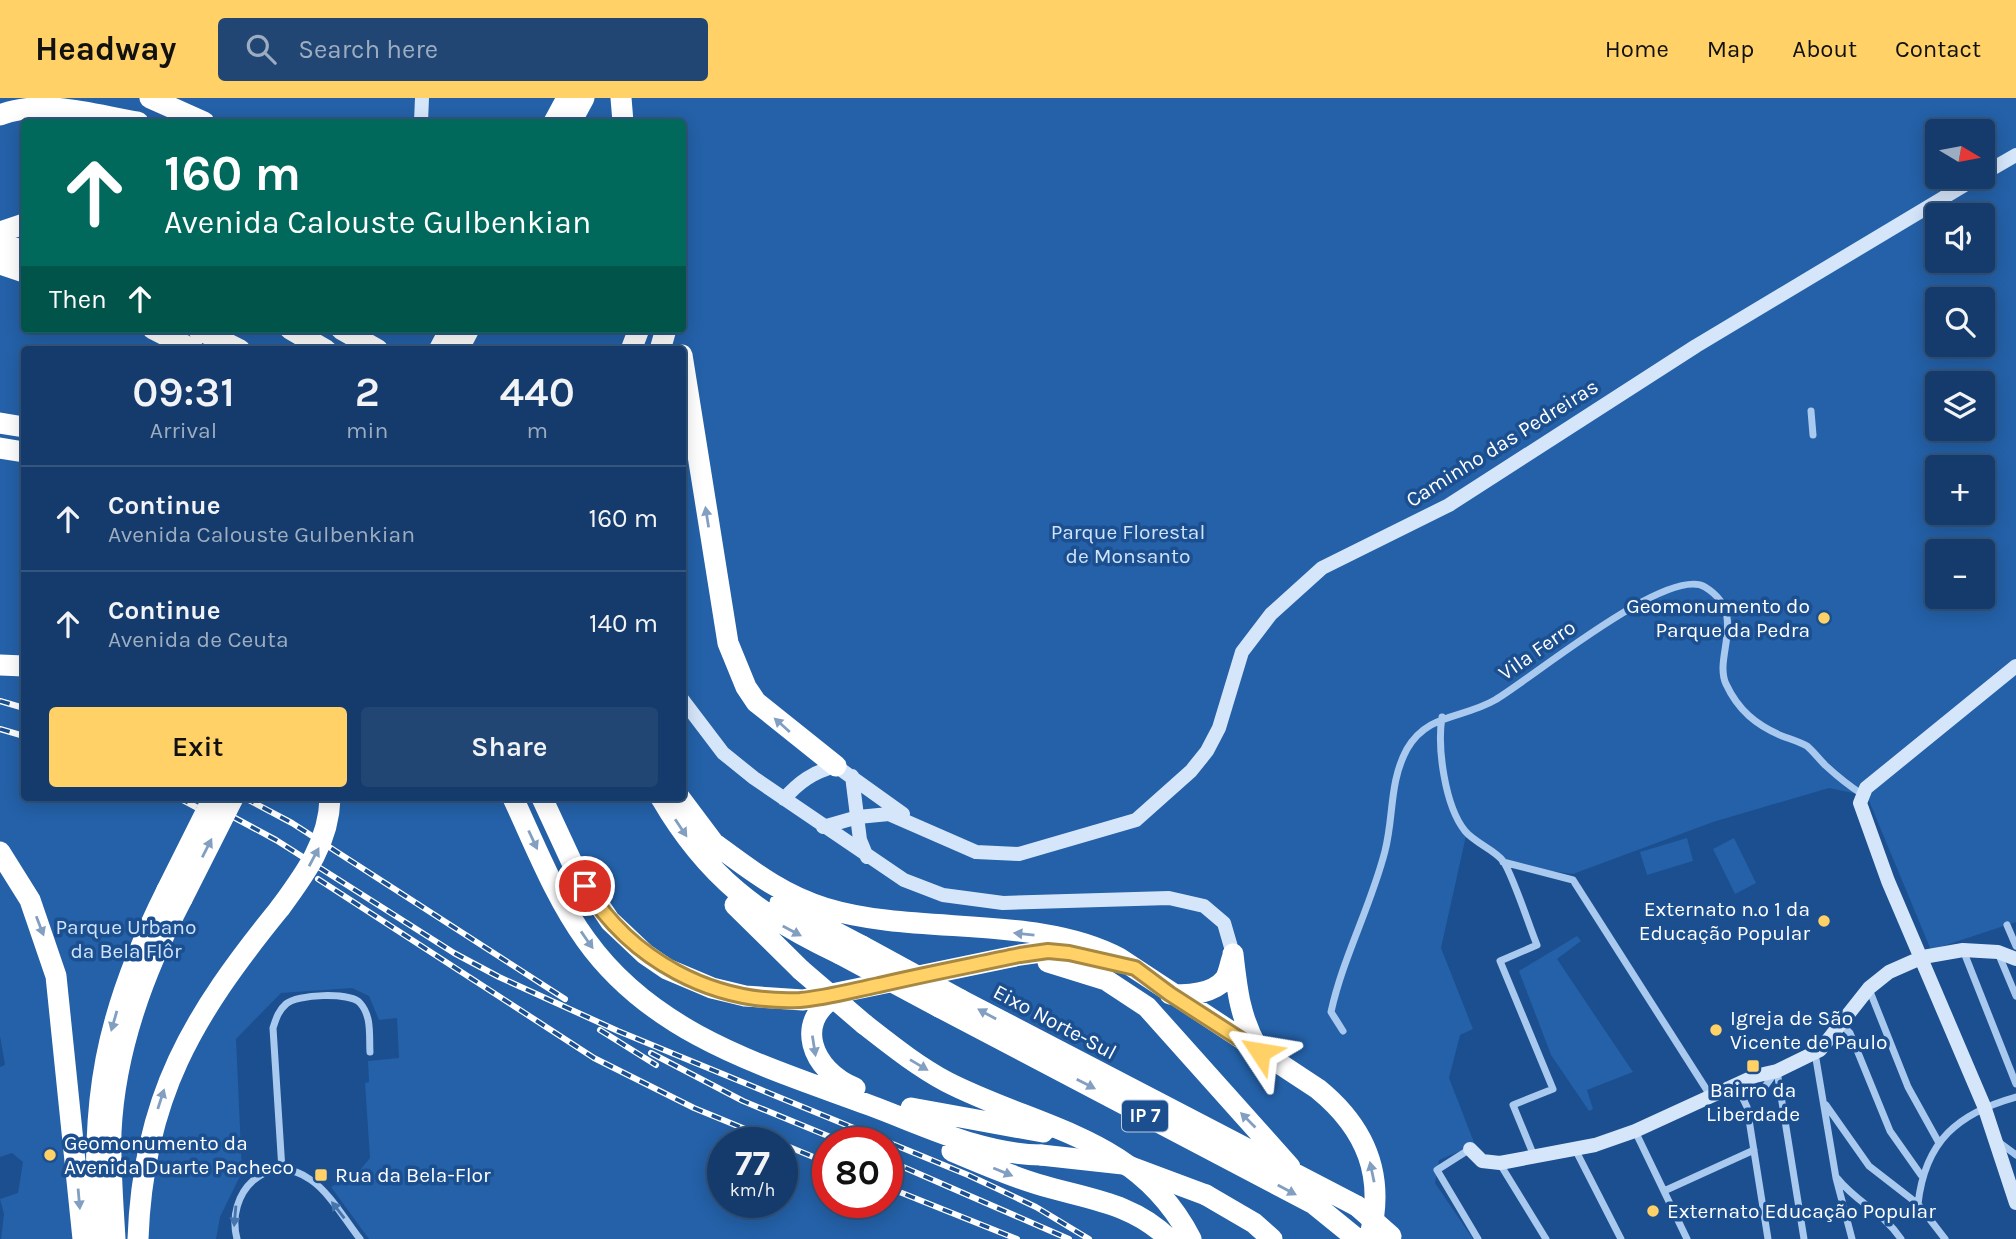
<!DOCTYPE html>
<meta charset="utf-8">
<style>
:root{--surface:#143b6b;--page:#214673;--text:#f1f3f6;--muted:#9dadc1;--line:#33557e;--accent:#ffd166}
body{margin:0;font-family:Karla,sans-serif;background:var(--page);color:var(--text);height:100vh;display:flex;flex-direction:column;font-size:26px;white-space:nowrap}
*{box-sizing:border-box;margin:0}
p{font-size:23px;color:var(--muted)}
.icon{flex:none;width:38px;height:38px;fill:none;stroke:currentColor;stroke-width:2;stroke-linecap:round;stroke-linejoin:round}
.map{position:relative;flex:1;overflow:hidden}
.sheet{position:absolute;left:21px;top:248px;width:665px;height:455px;display:flex;flex-direction:column;background:var(--surface);border-radius:7px;box-shadow:0 4px 18px #0003,0 0 0 2px var(--line)}
.sheet>*{flex:none}
.guide{position:absolute;left:21px;top:21px;width:665px;height:214px;border-radius:7px;box-shadow:0 4px 18px #0003,0 0 0 2px var(--line);background:#00695c;color:#fff;overflow:hidden}
.needle{width:46px;rotate:100deg}
.tools{position:absolute;left:1925px;top:21px;display:grid;gap:14px}
.tools a{display:grid;place-items:center;width:70px;height:70px;border-radius:7px;background:var(--surface);box-shadow:0 4px 18px #0003,0 0 0 2px var(--line);font-size:35px}
.speed{position:absolute;left:707px;top:1029px;display:flex;gap:14px;font-size:35px;font-weight:700;text-align:center}
.speed>*{display:grid;place-content:center;width:91px;height:91px;border-radius:50%;background:var(--surface);box-shadow:0 4px 18px #0003,0 0 0 2px var(--line);line-height:1}
.speed small{font-size:18px;font-weight:400}
.speed .limit{border:10px solid #d22;background:#fff;color:#111}
.pin{position:absolute;display:grid;place-items:center;width:60px;height:60px;color:#fff;margin:-30px;border:4px solid #fff;border-radius:50%;box-shadow:0 2px 7px #0007}
.me{position:absolute;width:77px;margin:-38px;rotate:303deg;stroke-linejoin:round;filter:drop-shadow(0 0 5px #0008)}
.turn{display:flex;align-items:center;gap:24px;height:147px;padding:0 28px;font-size:32px}
.turn .icon{width:91px;height:91px;stroke-width:2.5}
.turn b{display:block;font-size:49px;line-height:60px}
.then{display:flex;align-items:center;height:66px;padding:0 28px;background:#0003;gap:14px;font-size:26px}
.eta{display:flex;justify-content:space-evenly;align-items:center;height:119px;text-align:center}
.eta b{font-size:42px;font-weight:600;line-height:49px}
.cta{display:flex;gap:14px;margin-top:auto;padding:14px 28px}
.cta a{flex:1;height:80px;border-radius:7px;background:var(--accent);color:#111;font-size:28px;font-weight:600;line-height:80px;text-align:center}
.cta a+a{background:var(--page);color:var(--text)}
ul{padding:0;list-style:none}
li{display:flex;align-items:center;gap:21px;height:105px;padding:0 28px;border-top:2px solid var(--line)}
li div{flex:1}
li b{display:block;font-size:26px}
li em{font-style:normal}
header{display:flex;align-items:center;gap:42px;box-sizing:border-box;height:98px;padding:0 35px;background:var(--accent);color:#111}
header strong{font-size:33px}
nav{display:flex;gap:38px;margin-inline-start:auto;font-size:24px}
.search{width:490px;height:63px;background:var(--page);display:flex;align-items:center;gap:18px;box-sizing:border-box;padding:0 24px;border-radius:7px;color:var(--muted);font-size:26px}
.map>svg:first-child{display:block}
.green{fill:#2461a8;fill-rule:evenodd}
.lines{fill:none;stroke-linecap:round;stroke-linejoin:round}
.street{stroke:#a9c9ee;stroke-width:7}
.secondary{stroke:#d6e6fa;stroke-width:14}
.highway{stroke:#fff;stroke-width:21}
.rail-casing{stroke:#fff;stroke-width:6}
.rail{stroke:#1b4f8f;stroke-width:3.5;stroke-dasharray:10;stroke-linecap:butt}
.highway-bridge{stroke:#fff;stroke-width:21}
.oneway{fill:#829ec1}
.oneway2{fill:#4674ac}
.route-casing{stroke:#a68842;stroke-width:18}
.route{stroke:#ffd166;stroke-width:12}
.poi-dot{fill:#ffd166;stroke:#1b4f8f;stroke-width:2.5}
.labels{text-anchor:middle;dominant-baseline:central;stroke-width:7;stroke-linejoin:round;paint-order:stroke}
.shield{fill:#1b4f8f;stroke:#bbcadd;stroke-width:2}
.shield-label{font-size:19px;font-weight:bold;fill:#fff}
.street-label{font-size:21px;fill:#fff;stroke:#1b4f8f}
.park-label{font-size:21px;fill:#cfe3fa;stroke:#1b4f8f}
.poi-label{font-size:21px;fill:#fff;stroke:#1b4f8f;text-anchor:start}
</style>
<header>
<strong>Headway</strong>
<div class="search"><svg class="icon" aria-label="search" viewBox="0 0 24 24"><circle cx="10" cy="10" r="6"/><path d="M15 15l6 6"/></svg>Search here</div>
<nav><a>Home</a><a>Map</a><a>About</a><a>Contact</a></nav>
</header>
<div class="map">
<svg width="2016" height="1141" viewBox="0 0 2016 1141">
<rect width="100%" height="100%" fill="#1b4f8f"/>
<path class="green" d="M0 0H2016V824L1931 852 1867 698 1829 690 1713 724 1573 776 1511 767 1466 738 1441 850 1473 931 1460 937 1449 980 1475 1047 1439 1062 1435 1085 1473 1141H369L331 1089 358 1074 370 1060 365 985 369 984 368 963 399 960 397 920 379 922 369 898 352 890 281 895 236 941 242 1074 220 1119 216 1141H1L4 1116 0 1101 18 1095 23 1064 12 1055 0 1059V969L5 967 0 938ZM24 24H682V231H24ZM1937 33H1983V79H1937ZM1937 117H1983V163H1937ZM1937 201H1983V247H1937ZM24 252H682V700H24ZM1937 285H1983V331H1937ZM1937 369H1983V415H1937ZM1937 453H1983V499H1937ZM723 1045H782V1104H723ZM828 1045H887V1104H828Z
M1687 740 1693 763 1647 777 1640 754Z
M1734 740 1756 785 1735 796 1713 751Z
M1577 838 1581 843 1557 861 1633 974 1587 992 1593 1011 1589 1013 1551 957 1519 873Z"/>
<g class="lines">
<path class="street" d="M1811 313 1813 337
M1442 619C1437 650 1445 708 1465 733 1475 745 1495 752 1503 763 1513 777 1529 828 1537 847L1500 863 1553 991 1513 1007 1534 1058
M1503 764 1573 782 1710 997
M2007 827 2016 848
M1963 852 2016 986
M1998 855 2016 898
M1869 891 1908 989 1939 1045
M1841 926 1850 935 1890 1033 1921 1077
M1343 933 1331 914C1343 859 1371 808 1385 753 1394 718 1389 684 1407 651 1428 615 1462 621 1495 602 1531 581 1668 467 1705 489 1749 516 1713 558 1726 586 1738 612 1756 627 1782 638 1790 641 1800 644 1807 648 1813 653 1819 661 1825 667 1837 678 1849 688 1862 696
M1815 955 1836 1080 1852 1141
M1777 973 1804 1141
M1737 988 1747 1009 1768 1141
M1742 995 1764 990 1776 973
M1826 1007 1869 1068 1918 1106
M1635 1033 1687 1141
M2000 1045 2016 1057
M1470 1051 1437 1072 1478 1141
M1575 1051 1621 1141
M1500 1066 1546 1141
M282 1072 273 930C276 921 278 913 286 906 297 896 350 894 360 905 372 918 369 938 370 954
M1837 1080C1858 1106 1882 1113 1901 1141
M1664 1093 1754 1052
M237 1141C225 1095 267 1051 311 1082 330 1095 345 1122 360 1141
M1945 1141 1918 1106C1925 1043 1958 1015 2016 999"/>
<path class="secondary" d="M421 24 422 0
M1983 76 2016 57
M2016 568 1866 690 1860 705 1888 783 1984 1008 2016 1105
M682 601 723 655 754 680 904 782 943 797 1003 805 1169 800 1204 808 1224 825 1233 856
M852 678 860 742 867 759
M784 701C799 684 813 674 836 668L903 716
M823 729 858 719 889 716 976 754 1019 756 1136 722 1191 673 1207 653 1219 630 1242 554 1271 516 1322 470 1449 407 1696 248 1978 79
M1470 1051 1482 1063 1500 1065 1595 1047 1635 1033 1755 978 1777 973 1820 952 1869 890 1889 874 1923 859 1963 852 1998 854 2016 861"/>
<path class="highway" d="M150 0 204 24
M621 0 623 24
M0 17C43 0 94 17 138 24
M554 24 567 0
M571 24 584 0
M0 134 24 126
M0 145 24 153
M0 166 24 174
M153 231 194 252
M198 231 240 252
M290 231 326 252
M341 231 378 252
M631 252 639 231
M660 252 666 231
M682 257 728 545 746 589 756 604 836 668
M0 325 24 329
M0 350 24 354
M0 567 24 568
M513 700C535 747 555 799 586 842 654 937 764 968 869 1007 926 1028 980 1056 1041 1057
M542 700 575 771 610 823 645 856 667 871 712 890 745 898 803 902 1020 857 1048 853 1075 856
M661 700C707 779 759 818 840 856
M680 700 719 752
M711 743C748 770 781 797 825 810 916 838 1036 816 1119 860L1318 991C1367 1031 1386 1079 1369 1141
M0 754 30 802 56 878 83 1141
M780 805 862 848
M735 807 801 872
M1233 856C1237 892 1240 920 1258 951
M1048 864 1106 882 1147 909 1290 1069
M840 896C791 922 812 973 855 990
M1170 896C1187 898 1213 896 1225 881 1229 875 1230 865 1233 858
M961 902 1357 1108
M939 909 1314 1106 1357 1141
M864 926C891 947 917 968 947 984 1039 1031 1139 1039 1191 1141
M911 1010 1043 1034
M952 1053C980 1065 1008 1077 1037 1086 1086 1101 1132 1104 1169 1141
M1206 1097 1254 1125 1272 1141
M99 1141C90 1001 104 918 167 792
M115 1141C113 1106 110 1070 111 1034 115 951 144 874 182 801
M138 1141C143 999 193 917 280 810"/>
<defs>
<path id="rail" d="M0 603 24 610
M0 631 24 638
M179 700 207 715
M198 700 276 742 454 855 499 879 618 933 968 1077 1036 1109 1089 1141
M245 700 292 725 565 901
M318 781 594 960 694 1010 779 1045
M600 932 656 967
M651 955 743 1003 845 1045
M782 1046 828 1065
M887 1062 1069 1141
M887 1089 1017 1141"/>
</defs>
<use href="#rail" class="rail-casing"/>
<use href="#rail" class="rail"/>
<path class="highway-bridge" d="M439 252 450 231
M458 252 469 231
M167 792 213 700
M182 801 233 700
M280 810C305 776 329 744 330 700
M862 848 961 902
M840 856 939 909
M801 872 864 926
M1041 1057 1123 1066 1206 1097
M1357 1108 1391 1138"/>
</g>
<defs><path id="oneway-solid" d="M-6-.8H1V-3.2L6.5 0L1 3.2V.8H-6Z" transform="scale(1.75)"/></defs>
<g class="oneway">
<use href="#oneway-solid" transform="translate(707 419) rotate(-99)"/>
<use href="#oneway-solid" transform="translate(782 627) rotate(-138)"/>
<use href="#oneway-solid" transform="translate(681 730) rotate(56)"/>
<use href="#oneway-solid" transform="translate(533 742) rotate(65)"/>
<use href="#oneway-solid" transform="translate(207 750) rotate(-63)"/>
<use href="#oneway-solid" transform="translate(314 759) rotate(-62)"/>
<use href="#oneway-solid" transform="translate(40 828) rotate(69)"/>
<use href="#oneway-solid" transform="translate(792 833) rotate(28)"/>
<use href="#oneway-solid" transform="translate(1024 836) rotate(-174)"/>
<use href="#oneway-solid" transform="translate(587 842) rotate(55)"/>
<use href="#oneway-solid" transform="translate(987 916) rotate(-151)"/>
<use href="#oneway-solid" transform="translate(114 923) rotate(106)"/>
<use href="#oneway-solid" transform="translate(814 948) rotate(81)"/>
<use href="#oneway-solid" transform="translate(919 967) rotate(31)"/>
<use href="#oneway-solid" transform="translate(1086 986) rotate(27)"/>
<use href="#oneway-solid" transform="translate(161 1001) rotate(-72)"/>
<use href="#oneway-solid" transform="translate(1248 1022) rotate(-135)"/>
<use href="#oneway-solid" transform="translate(1003 1074) rotate(22)"/>
<use href="#oneway-solid" transform="translate(1372 1074) rotate(-102)"/>
<use href="#oneway-solid" transform="translate(1287 1092) rotate(28)"/>
<use href="#oneway-solid" transform="translate(79 1101) rotate(85)"/>
</g>
<g class="oneway2">
<use href="#oneway-solid" transform="translate(338 1112) rotate(-128)"/>
<use href="#oneway-solid" transform="translate(235 1118) rotate(95)"/>
</g>
<g class="lines">
<defs>
<path id="route" d="M585 788C631 862 712 906 800 902 826 900 854 892 879 887 926 876 973 867 1020 857L1048 853 1069 855 1135 870 1170 896 1260 954"/>
</defs>
<use href="#route" class="route-casing"/>
<use href="#route" class="route"/>
</g>
<g class="poi-dot">
<circle cx="1824" cy="520" r="7"/>
<circle cx="1824" cy="823" r="7"/>
<circle cx="1716" cy="932" r="7"/>
<rect x="1746" y="961" width="14" height="14" rx="3.5"/>
<circle cx="50" cy="1057" r="7"/>
<rect x="314" y="1070" width="14" height="14" rx="3.5"/>
<circle cx="1653" cy="1113" r="7"/>
</g>
<g class="labels">
<rect class="shield" x="1122" y="1002.5" width="46" height="31" rx="5"/>
<g class="shield-label">
<text x="1145" y="1018">IP 7</text>
</g>
<g class="street-label">
<text transform="translate(1502 345) rotate(-32)">Caminho das Pedreiras</text>
<text transform="translate(1537 552) rotate(-35)">Vila Ferro</text>
<text transform="translate(1055 924) rotate(28)">Eixo Norte-Sul</text>
</g>
<g class="park-label">
<text x="1128" y="434">Parque Florestal<tspan x="1128" dy="24">de Monsanto</tspan></text>
<text x="126" y="829">Parque Urbano<tspan x="126" dy="24">da Bela Flôr</tspan></text>
</g>
<g class="poi-label">
<text x="1810" y="508" text-anchor="end">Geomonumento do<tspan x="1810" dy="24">Parque da Pedra</tspan></text>
<text x="1810" y="811" text-anchor="end">Externato n.º 1 da<tspan x="1810" dy="24">Educação Popular</tspan></text>
<text x="1730" y="920">Igreja de São<tspan x="1730" dy="24">Vicente de Paulo</tspan></text>
<text x="1753" y="992" text-anchor="middle">Bairro da<tspan x="1753" dy="24">Liberdade</tspan></text>
<text x="64" y="1045">Geomonumento da<tspan x="64" dy="24">Avenida Duarte Pacheco</tspan></text>
<text x="335" y="1077">Rua da Bela-Flor</text>
<text x="1667" y="1113">Externato Educação Popular</text>
</g>
</g>
</svg>
<div class="tools">
<a><svg class="needle" viewBox="-14 -14 28 28"><path d="M0-13l5 13h-10z" fill="#e53935"/><path d="M0 13l5-13h-10z" fill="#9dadc1"/></svg></a>
<a><svg class="icon" aria-label="sound" viewBox="0 0 24 24"><path d="M4 9h4l5-4v14l-5-4H4zM17 9q2 3 0 6"/></svg></a>
<a><svg class="icon" aria-label="search" viewBox="0 0 24 24"><circle cx="10" cy="10" r="6"/><path d="M15 15l6 6"/></svg></a>
<a><svg class="icon" aria-label="layers" viewBox="0 0 24 24"><path d="M12 4l9 5-9 5-9-5zM3 14l9 5 9-5"/></svg></a>
<a>+</a>
<a>−</a>
</div>
<div class="speed"><div>77<small>km/h</small></div><div class="limit">80</div></div>
<div class="pin" style="left:585px;top:788px;background:#d93025"><svg class="icon" aria-label="arrive" viewBox="0 0 24 24"><path d="M6 21V4h12l-3 4 3 4H6"/></svg></div>
<svg class="me" style="left:1260px;top:954px" viewBox="-20 -20 40 40"><path d="M0-17L14 15 0 8-14 15z" fill="#ffd166" stroke="#fff" stroke-width="4"/></svg>
<div class="guide">
<div class="turn"><svg class="icon" aria-label="ahead" viewBox="0 0 24 24"><path d="M12 20V5M6 11l6-6 6 6"/></svg><div><b>160 m</b>Avenida Calouste Gulbenkian</div></div>
<div class="then">Then<svg class="icon" aria-label="ahead" viewBox="0 0 24 24"><path d="M12 20V5M6 11l6-6 6 6"/></svg></div>
</div>
<section class="sheet">
<div class="eta">
<div><b>09:31</b><p>Arrival</p></div>
<div><b>2</b><p>min</p></div>
<div><b>440</b><p>m</p></div>
</div>
<ul>
<li><svg class="icon" aria-label="ahead" viewBox="0 0 24 24"><path d="M12 20V5M6 11l6-6 6 6"/></svg><div><b>Continue</b><p>Avenida Calouste Gulbenkian</p></div><em>160 m</em></li>
<li><svg class="icon" aria-label="ahead" viewBox="0 0 24 24"><path d="M12 20V5M6 11l6-6 6 6"/></svg><div><b>Continue</b><p>Avenida de Ceuta</p></div><em>140 m</em></li>
</ul>
<div class="cta"><a>Exit</a><a>Share</a></div>
</section>
</div>
